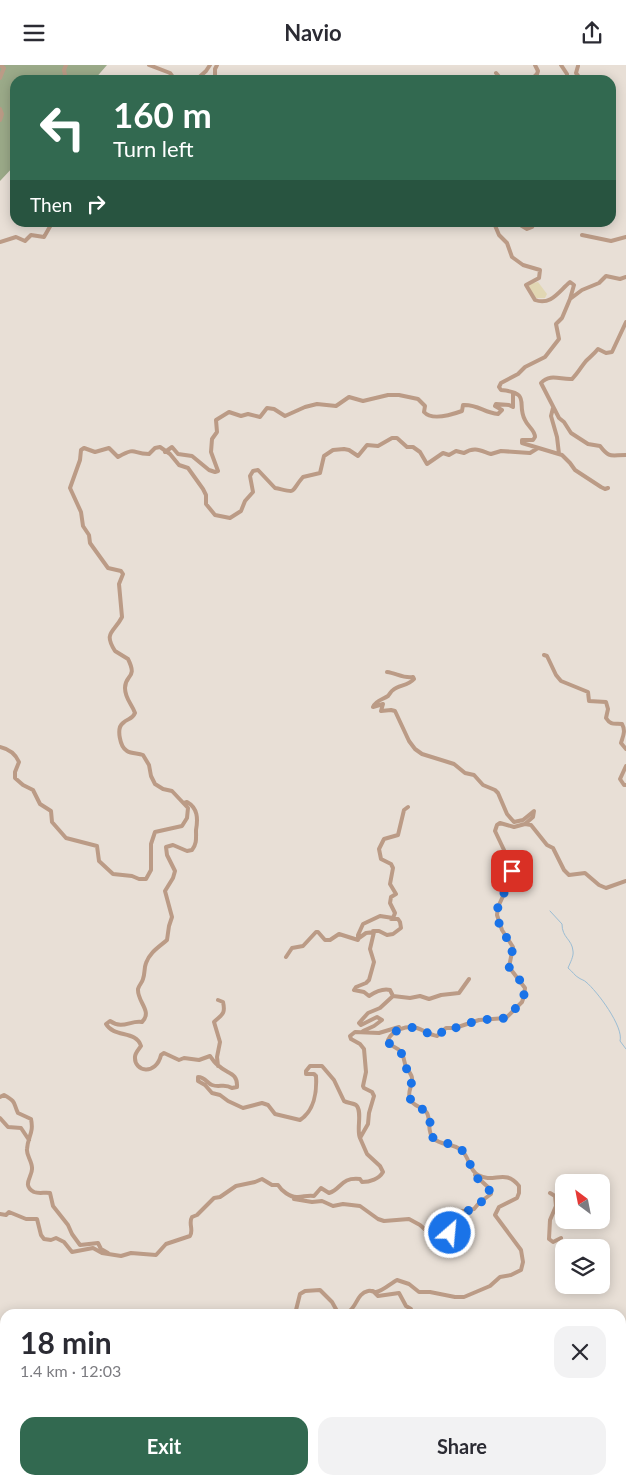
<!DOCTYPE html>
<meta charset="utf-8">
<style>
:root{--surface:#fff;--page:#f2f2f3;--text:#2b2b33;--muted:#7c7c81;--accent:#326950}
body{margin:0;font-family:Lato,sans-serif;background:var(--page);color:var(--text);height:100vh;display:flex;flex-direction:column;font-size:19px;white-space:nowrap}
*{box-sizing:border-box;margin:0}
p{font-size:16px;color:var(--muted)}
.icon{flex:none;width:28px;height:28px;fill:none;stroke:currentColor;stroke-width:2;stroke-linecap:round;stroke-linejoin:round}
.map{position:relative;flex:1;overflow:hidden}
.drawer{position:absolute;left:0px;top:1244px;width:626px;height:176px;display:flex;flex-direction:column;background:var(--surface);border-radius:15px 15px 0 0;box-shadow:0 2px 12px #0003}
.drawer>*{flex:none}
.top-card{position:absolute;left:10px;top:10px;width:606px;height:152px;border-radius:15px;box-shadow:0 2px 12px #0003;background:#326950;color:#fff;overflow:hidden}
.needle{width:32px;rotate:328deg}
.controls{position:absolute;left:555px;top:1109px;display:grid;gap:10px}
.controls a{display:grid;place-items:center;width:55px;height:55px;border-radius:10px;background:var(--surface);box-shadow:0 2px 12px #0003;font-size:25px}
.pin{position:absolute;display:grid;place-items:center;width:42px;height:42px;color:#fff;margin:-21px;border-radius:10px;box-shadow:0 2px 8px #0006}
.me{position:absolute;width:55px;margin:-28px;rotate:27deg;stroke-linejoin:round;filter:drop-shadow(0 0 4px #0008)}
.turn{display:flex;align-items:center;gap:18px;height:105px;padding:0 20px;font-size:22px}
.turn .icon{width:65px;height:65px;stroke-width:2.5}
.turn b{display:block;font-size:35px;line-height:42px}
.then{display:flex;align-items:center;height:48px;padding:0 20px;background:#0003;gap:10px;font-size:19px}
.round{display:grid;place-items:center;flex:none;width:52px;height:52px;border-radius:15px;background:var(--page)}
.headline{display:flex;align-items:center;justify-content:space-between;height:85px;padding:0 20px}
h1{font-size:30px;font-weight:700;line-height:38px}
.cta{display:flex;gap:10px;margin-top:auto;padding:10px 20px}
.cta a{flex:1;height:58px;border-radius:15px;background:var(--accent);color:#fff;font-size:20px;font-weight:700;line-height:58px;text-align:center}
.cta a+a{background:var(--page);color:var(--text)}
header{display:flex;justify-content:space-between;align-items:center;height:65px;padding:0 20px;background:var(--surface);font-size:22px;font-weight:700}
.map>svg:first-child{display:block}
.forest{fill:#9baa89}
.sand{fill:#e1d7b3}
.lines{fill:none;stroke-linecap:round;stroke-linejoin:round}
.stream{stroke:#9bbdd4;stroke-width:1}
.minor{stroke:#bb9b86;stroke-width:4}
.route{stroke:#1a73e8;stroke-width:9;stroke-dasharray:0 16.2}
</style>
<header><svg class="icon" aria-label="menu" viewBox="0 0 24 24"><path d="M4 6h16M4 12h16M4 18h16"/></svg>Navio<svg class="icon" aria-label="share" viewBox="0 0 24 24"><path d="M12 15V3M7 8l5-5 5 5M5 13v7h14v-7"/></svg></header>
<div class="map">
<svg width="626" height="1419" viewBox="0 0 626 1419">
<rect width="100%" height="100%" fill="#e8dfd6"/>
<path class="forest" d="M0 0H107L94 15H15V100L0 116Z"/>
<path class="sand" d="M538 217 547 229 545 233H535L528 222V219Z"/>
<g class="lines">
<path class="stream" d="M550 846 562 859C562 873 572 874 573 886 574 891 570 898 568 903 572 906 575 911 579 913 582 915 584 915 586 917 597 926 624 962 620 976L626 984
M109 1415 110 1419"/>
<path class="minor" d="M0 0 4 3 0 13
M66 0 64 5 66 15
M149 0 170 8 175 15
M561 0 567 9V15
M578 1 576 8 581 15
M496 8 502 15
M196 15 206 6 210 0
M211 15 215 12V4L217 0
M531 15 537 9 538 6 535 0
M0 44 2 49 0 55
M27 158H32
M494 158 499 170 507 178 512 192 523 200 540 205 539 213 526 220 535 235C551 241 559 226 570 217L574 220 570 234
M517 158 527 164 532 162 534 158
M582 170 611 176 626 172
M0 177 16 172 25 176 31 170 44 172 52 158
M626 257 612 287 606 288 598 284C594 289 590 292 586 296 581 302 578 308 572 314 561 315 550 308 541 318L559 353 564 357 571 368 588 379 600 381C610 394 611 390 626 390
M553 343 551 351 557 372 559 389
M165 387 172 382 178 389 192 391 209 405 215 407 218 406 211 387 212 374 217 367 216 355 229 347 241 351 248 349 260 352 267 343 274 344 285 351 305 342 317 339 336 341 349 332 363 336 388 330H399L418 334 425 341 424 347C432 356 451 350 462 346L463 340C478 339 484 348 498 349L502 345 495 341 496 339 509 340 513 342V328
M608 423 605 424 601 422 575 405 570 398 562 390 522 378V375H533L535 372C535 365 528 362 525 355 516 339 532 328 501 325L499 322 501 318 518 309 525 302 545 292 559 274 556 259 562 253 570 234 582 225 599 218 606 211 620 214 626 212
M544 590 547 591 556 610 561 616 588 627 589 636 606 637 608 644 606 653C611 661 615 658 622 659 626 666 623 671 621 678L626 684
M387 607C396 608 404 614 413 612L414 614C408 621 399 620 393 625 391 626 390 629 388 631 382 635 376 635 373 642L383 639 381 646 391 645 395 646 409 676 415 684 422 689 454 699 465 708 474 710 483 720 495 725 498 728 507 749 514 757 523 755 534 746 533 752 525 759
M0 682C9 684 15 688 19 697L15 707V713L23 720 33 725 40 739 51 746 52 757 66 773 97 781 99 796 113 809 132 811 139 814H146L151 805V779L155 767 182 761 187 753 188 743 172 726 163 724 155 719 151 711 149 700 143 690C138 688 132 689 127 686 120 682 116 663 123 658 128 653 132 655 135 648 132 639 125 634 125 623 125 609 138 614 128 594L115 586C103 567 114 568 122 552L119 519 123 509 121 506 108 503 90 478 89 470 83 461 81 447 70 423 80 395 81 385 84 383 95 387 109 383 118 392C138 381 131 389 149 389L155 383 160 382 170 389 179 400 188 403 203 424 206 430V439L215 450 230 453 241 446 245 436 253 427 250 411 253 406 258 405 275 423C299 428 289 428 303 412L320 408 324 391 333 385 344 384 349 385 358 391 367 380 378 381 392 373H397L407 382H413L420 387 427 399 443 388 449 390 456 386 464 388C475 381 481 386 491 389L501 386 530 388 538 383
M626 701 620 714 624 720H626
M184 738 187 737C198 743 198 754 196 765 196 773 197 779 192 785L187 786 173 780 166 782 167 790 175 806 173 813 165 826 172 852 169 861 167 875C159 882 150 887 146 898 144 903 145 909 143 914 142 918 139 920 138 924 137 937 153 946 142 957 130 955 123 965 110 956L106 959C114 973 136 965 141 981 139 984 135 988 135 992 134 1007 156 1011 161 990L164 988 179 995 184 993 199 995 210 991C213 995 215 999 219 1001 227 1009 238 1007 237 1022L232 1023C224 1018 220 1023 212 1020 207 1018 205 1012 198 1012V1016L205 1020 212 1028 220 1030 228 1036 243 1043 262 1038 268 1040 275 1049 300 1055C314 1046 317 1027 316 1011L314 1009H306V1006L310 1001H322L334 1015 344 1036C347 1038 353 1038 356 1040 363 1046 356 1065 360 1073L368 1059 369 1048 374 1031 372 1027 364 1023 363 1021 366 1007 364 984 360 979 351 974 350 971 355 967 379 968 399 962
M373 866H379L387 870 393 869 401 863 400 857 398 854H391
M359 873 366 868 374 867 370 884 374 897 369 915 366 918 356 922 354 925 364 927 369 931C375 927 382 923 390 925L393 931 380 943 368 948 359 958 361 960 377 952 382 955 374 961 363 966
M286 892 292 883 303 881 316 867H318L325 875H330L339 869 358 875V870L363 859 380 851 393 853 395 848 390 838 391 832 396 829 390 819 393 803 391 799 381 794 379 784 384 774 398 770 404 745 408 742
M393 931 410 933 420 931 429 934 441 930 459 928 469 914
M218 1001 217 992 220 977 214 957C221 950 226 950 223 937L218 935
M0 1032 4 1030C17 1037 13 1038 18 1048L31 1054C34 1068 28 1071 27 1084 26 1090 32 1096 32 1103 33 1111 21 1120 34 1127 39 1129 45 1127 50 1128L53 1141 68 1160 72 1169 80 1180 98 1178 101 1184 108 1188
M0 1053 8 1062 21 1063 29 1075
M550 1128 555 1131 556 1141 550 1155 549 1174 553 1177 561 1173
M294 1134 312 1137 322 1136 333 1141 343 1139 360 1141 378 1154 384 1156 409 1154 420 1160 429 1168 439 1172H445L451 1168 459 1147 474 1144 479 1138 491 1129 490 1124 475 1110
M0 1149 6 1150 9 1147 26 1154H37L41 1170 44 1174 51 1175 56 1173 64 1177 72 1187 93 1183 102 1188 121 1191 131 1188 156 1190 166 1179 190 1171C194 1165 188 1158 192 1152L197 1150 214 1133 220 1132 236 1121 255 1117 262 1114 272 1120H278C281 1125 290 1133 298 1132 304 1132 307 1130 314 1131L321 1123 329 1128C342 1124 340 1112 360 1114L362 1117C370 1117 379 1114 383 1107L380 1101 367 1089 360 1073
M373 1226 378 1231 399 1228 406 1241 411 1244V1249
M295 1249 300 1229 305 1226 320 1225 332 1237 337 1246C358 1253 353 1229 368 1226 372 1225 372 1227 376 1227 383 1226 391 1218 397 1215L409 1219 419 1227H430L455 1232H464L490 1221 500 1212 511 1210 521 1205 523 1197 521 1185 495 1150 499 1142 517 1133 519 1128V1121C505 1103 494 1119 478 1110 468 1104 470 1092 461 1085 453 1078 441 1081 433 1073 427 1067 431 1056 427 1048 423 1041 413 1042 410 1034 407 1028 412 1021 412 1015 413 1010 408 1006 406 1002 404 997 404 991 401 987 397 981 390 983 388 975 392 965 407 960 417 963 424 965 429 970 437 971L446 963H455L479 955 506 953 522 937 524 931 525 923 509 902 513 882 502 865 497 850 498 842 504 829V817L511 810 513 804 495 766 497 760 500 758 514 762 525 759 531 760 547 780 553 783 564 805 569 810 585 808 599 820 606 823 626 816
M621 1320 626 1321
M5 1351 2 1358 5 1363
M621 1407 626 1405
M22 1415 25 1419
M203 1415 208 1419
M313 1415C324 1417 335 1415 346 1419
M425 1415 426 1419
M225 1419 228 1415
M305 1419 312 1415
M367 1419 369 1415
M372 1419 373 1415"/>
</g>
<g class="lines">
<path class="route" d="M450 1168 459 1147C464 1145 468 1146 472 1145 474 1144 490 1129 491 1127L478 1114 463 1086 454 1080 438 1076 432 1072 430 1067V1056L427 1047 412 1038 410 1033 412 1011 406 1003 401 987 390 980 388 975C392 965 406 961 416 963 422 964 428 969 434 971L440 969 446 963H455L479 955 506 953C511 950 514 946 517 941 533 923 520 917 509 902L513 882 502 866 496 850 498 842 504 830V817L512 806"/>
</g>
</svg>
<div class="controls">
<a><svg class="needle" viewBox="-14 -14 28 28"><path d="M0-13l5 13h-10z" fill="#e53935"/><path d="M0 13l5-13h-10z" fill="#7c7c81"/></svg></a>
<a><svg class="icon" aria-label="layers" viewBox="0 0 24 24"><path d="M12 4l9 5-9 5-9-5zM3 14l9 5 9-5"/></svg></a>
</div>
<div class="pin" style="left:512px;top:806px;background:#d93025"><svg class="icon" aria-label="arrive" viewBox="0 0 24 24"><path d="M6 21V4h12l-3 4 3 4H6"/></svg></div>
<svg class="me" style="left:450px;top:1168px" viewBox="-20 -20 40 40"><circle r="17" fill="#1a73e8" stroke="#fff" stroke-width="3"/><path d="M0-11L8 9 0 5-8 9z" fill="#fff"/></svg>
<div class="top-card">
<div class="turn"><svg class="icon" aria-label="left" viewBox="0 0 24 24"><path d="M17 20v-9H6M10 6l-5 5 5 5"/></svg><div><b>160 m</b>Turn left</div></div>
<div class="then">Then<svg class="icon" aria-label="right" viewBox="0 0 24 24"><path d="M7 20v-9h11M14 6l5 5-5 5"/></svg></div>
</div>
<section class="drawer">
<div class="headline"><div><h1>18 min</h1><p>1.4 km · 12:03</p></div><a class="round"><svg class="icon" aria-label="close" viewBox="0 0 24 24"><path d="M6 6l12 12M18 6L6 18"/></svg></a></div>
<div class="cta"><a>Exit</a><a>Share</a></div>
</section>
</div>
